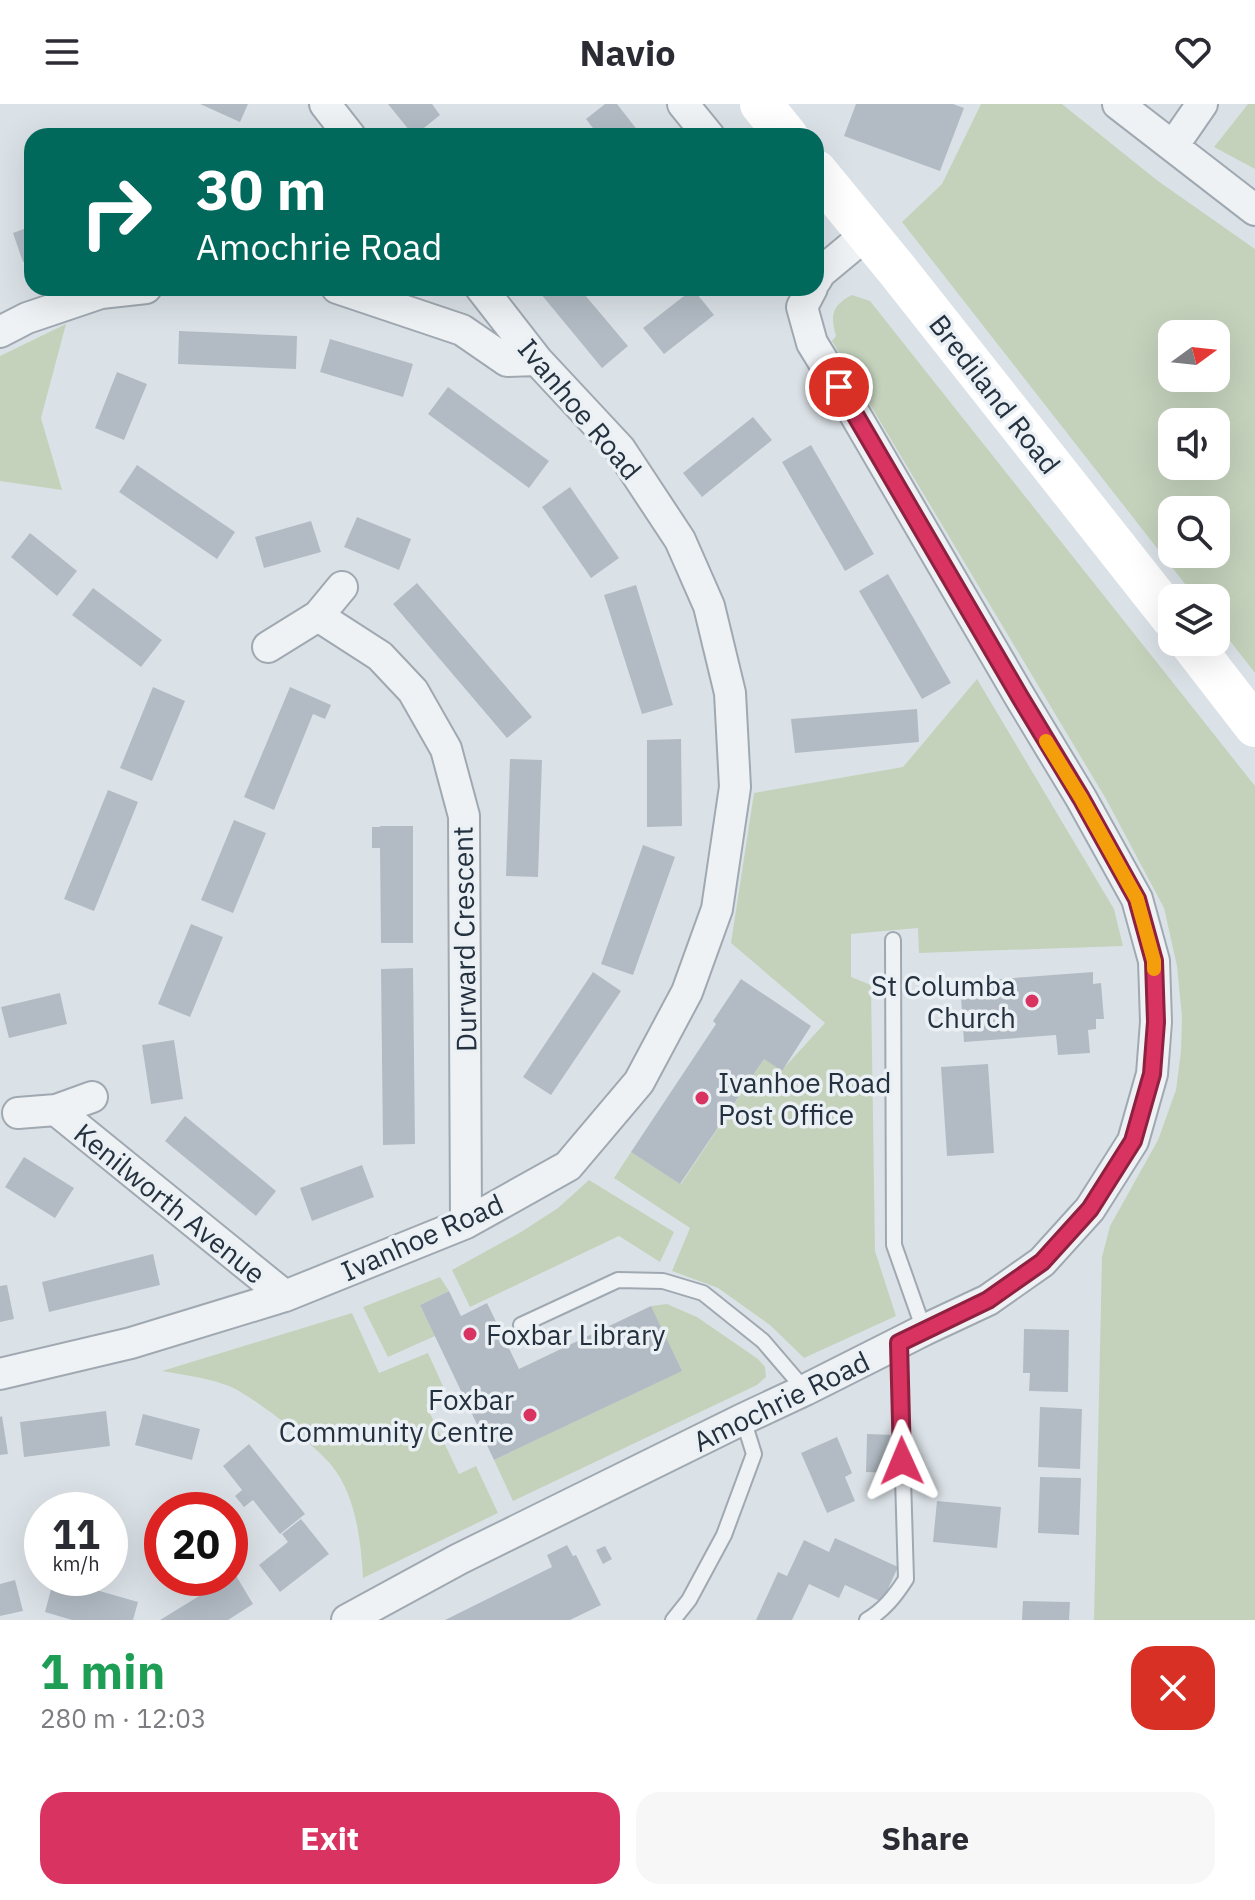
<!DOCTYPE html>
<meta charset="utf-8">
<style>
:root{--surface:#fff;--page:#f7f7f7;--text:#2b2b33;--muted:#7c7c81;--accent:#d93361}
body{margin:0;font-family:"IBM Plex Sans",sans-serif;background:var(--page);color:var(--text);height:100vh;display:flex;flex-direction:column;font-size:30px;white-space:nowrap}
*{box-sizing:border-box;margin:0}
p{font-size:26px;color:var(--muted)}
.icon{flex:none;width:44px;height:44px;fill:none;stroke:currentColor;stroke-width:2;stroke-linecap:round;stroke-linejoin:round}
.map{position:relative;height:1516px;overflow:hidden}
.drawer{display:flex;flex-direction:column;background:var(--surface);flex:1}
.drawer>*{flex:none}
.banner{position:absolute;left:24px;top:24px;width:800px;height:168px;border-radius:24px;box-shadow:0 8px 32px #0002;background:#00695c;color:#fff;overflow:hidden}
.needle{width:52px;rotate:75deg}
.tools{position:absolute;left:1158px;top:216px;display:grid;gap:16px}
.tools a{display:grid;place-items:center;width:72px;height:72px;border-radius:16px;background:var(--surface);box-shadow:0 8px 32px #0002;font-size:40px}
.speed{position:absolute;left:24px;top:1388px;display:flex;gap:16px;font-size:40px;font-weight:700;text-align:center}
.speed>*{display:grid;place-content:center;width:104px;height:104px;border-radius:50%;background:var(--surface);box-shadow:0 8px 32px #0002;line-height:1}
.speed small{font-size:20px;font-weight:400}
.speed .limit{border:12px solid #d22;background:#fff;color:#111}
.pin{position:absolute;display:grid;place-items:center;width:68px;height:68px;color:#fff;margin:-34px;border:4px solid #fff;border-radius:50%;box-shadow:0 2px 8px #0007}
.me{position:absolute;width:88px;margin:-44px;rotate:359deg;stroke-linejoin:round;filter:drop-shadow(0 0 6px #0008)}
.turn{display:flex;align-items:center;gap:28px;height:168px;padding:0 40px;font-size:36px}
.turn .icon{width:104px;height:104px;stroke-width:2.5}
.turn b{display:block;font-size:56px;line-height:68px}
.round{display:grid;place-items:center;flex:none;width:84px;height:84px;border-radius:24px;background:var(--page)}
.overview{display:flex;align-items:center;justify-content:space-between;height:136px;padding:0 40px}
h1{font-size:48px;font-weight:700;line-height:60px;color:#1e9e55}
.action{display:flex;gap:16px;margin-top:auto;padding:16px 40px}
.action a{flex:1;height:92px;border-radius:24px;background:var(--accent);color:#fff;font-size:32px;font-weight:700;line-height:92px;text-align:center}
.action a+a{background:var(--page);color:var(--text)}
header{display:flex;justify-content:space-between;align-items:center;height:104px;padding:0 40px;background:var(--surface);font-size:36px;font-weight:700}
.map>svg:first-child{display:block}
.green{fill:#c4d2bc;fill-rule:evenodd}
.building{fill:#b2bbc4}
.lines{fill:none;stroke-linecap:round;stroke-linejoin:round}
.lane-casing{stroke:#a0a9b1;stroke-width:18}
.street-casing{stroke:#a0a9b1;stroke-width:34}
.lane{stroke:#eef2f5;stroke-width:14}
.street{stroke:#eef2f5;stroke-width:30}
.secondary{stroke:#fff;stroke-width:42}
.route-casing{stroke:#8d213f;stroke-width:20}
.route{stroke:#d93361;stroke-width:14}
.slow{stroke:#f59e0b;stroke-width:14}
.poi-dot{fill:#d93361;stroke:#ebf0f5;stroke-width:3}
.labels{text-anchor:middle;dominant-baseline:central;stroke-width:7;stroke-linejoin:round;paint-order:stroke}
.street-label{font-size:28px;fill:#24313f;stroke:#ebf0f5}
.poi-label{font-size:28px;fill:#24313f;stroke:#ebf0f5;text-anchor:end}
</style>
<header><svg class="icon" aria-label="menu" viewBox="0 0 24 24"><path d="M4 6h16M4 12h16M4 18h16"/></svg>Navio<svg class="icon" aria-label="heart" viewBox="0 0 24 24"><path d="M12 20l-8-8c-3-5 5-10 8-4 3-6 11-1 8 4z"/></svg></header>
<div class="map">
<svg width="1255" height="1516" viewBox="0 0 1255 1516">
<rect width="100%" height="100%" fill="#dbe2e7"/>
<path class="green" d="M981 0H1062L1158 77 1255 145V569L1216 519V494H1196L902 118 942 80ZM1216 230V274H1172V230ZM1216 318V362H1172V318ZM1216 406V450H1172V406Z
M1248 0H1255V65L1214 43Z
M852 191 870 197 1255 682V1516H1094L1102 1153 1110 1122 1158 1036 1176 986 1181 947 1182 913 1177 862 1164 804 1106 695 832 237 836 232C830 211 832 201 852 191Z
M66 220 41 314 62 386 0 377V252Z
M977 575 1114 805 1123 842 919 849 918 824 851 830V873L871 881 875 1147 896 1212 804 1254 770 1221 718 1184 672 1167 690 1124 614 1074 631 1048 681 1080 764 955 782 966 825 919 731 839 754 689 903 663Z
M589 1076 674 1128 660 1158 619 1132 470 1203 452 1166 521 1128 558 1104Z
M440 1173 449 1187 420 1201 435 1232 388 1253 363 1203Z
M667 1200 697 1213 758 1255 765 1263 766 1273 757 1281 513 1397 494 1356 681 1267 651 1202Z
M352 1209 379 1269 428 1249 447 1291 426 1301 459 1370 476 1362 498 1409 363 1474C361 1437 356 1392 332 1362 315 1341 253 1292 229 1282 207 1274 185 1271 162 1267Z"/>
<path class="building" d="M200 0H248L240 18Z
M388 0H432L440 11 414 32Z
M605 0H617L642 32H599L586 15Z
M856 0H953L964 4 940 67 844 32Z
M32 122V155L23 158 13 129Z
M536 184H579L628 242 602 264Z
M693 185 714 211 664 250 643 224Z
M179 227 297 232 296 265 178 260Z
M330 235 413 260 403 293 320 268Z
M117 268 147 280 124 336 95 324Z
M448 283 549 357 529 384 428 310Z
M753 313 772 336 702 393 683 369Z
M811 341 874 450 845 467 782 358Z
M137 361 235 428 217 455 119 388Z
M570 383 619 454 591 474 542 403Z
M357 413 411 435 399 466 344 443Z
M311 417 321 448 264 464 255 433Z
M30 429 77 467 57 492 11 453Z
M888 470 951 579 922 595 859 487Z
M417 479 532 613 507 634 393 500Z
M636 481 673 601 642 610 604 491Z
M93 484 162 536 141 563 72 511Z
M153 583 185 597 152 677 120 664Z
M290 583 331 601 325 615 313 610 274 706 244 693Z
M917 605 919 638 795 649 791 615Z
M681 635 682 722 647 723V636Z
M510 655 542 656 538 773 506 772Z
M108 686 138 698 94 807 64 795Z
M234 716 266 729 233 809 201 796Z
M380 722H413V839H381L380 744H372V723H380Z
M643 741 675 753 633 871 601 860Z
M191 820 223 833 190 913 158 900Z
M413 864 415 1040 383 1041 381 865Z
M593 868 621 887 551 991 523 973Z
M1093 868V880L1101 879 1104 915H1096V925L1088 926 1090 949 1058 951 1056 931 964 938 960 878Z
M741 875 811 922 782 967 764 955 680 1080 631 1048 716 920 713 917Z
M60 889 67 920 9 934 1 903Z
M174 936 183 995 151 1000 142 941Z
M988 960 994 1049 947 1052 941 963Z
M185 1012 276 1087 256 1112 165 1037Z
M24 1053 74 1084 55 1114 5 1083Z
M362 1061 374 1093 312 1117 300 1084Z
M153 1150 160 1181 49 1208 42 1178Z
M7 1181 14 1215 0 1218V1182Z
M449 1187 461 1212 487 1199 519 1265 651 1202 682 1267 494 1356 420 1201Z
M1024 1225 1069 1226 1068 1288 1029 1287 1030 1269H1023Z
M1040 1303 1082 1305 1080 1365 1038 1363Z
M106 1307 110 1342 24 1353 20 1318Z
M143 1310 200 1325 192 1356 135 1341Z
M2 1312 8 1350 0 1351V1313Z
M867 1330 894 1331 893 1369 866 1368Z
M837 1333 852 1369 845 1373 855 1397 827 1409 801 1349Z
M249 1340 305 1410 280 1430 253 1396 244 1403 235 1392 242 1386 223 1362Z
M1040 1373 1081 1374 1079 1431 1038 1429Z
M937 1397 1001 1403 997 1444 933 1438Z
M301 1415 329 1450 280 1488 259 1461 288 1438 282 1430Z
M835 1434 898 1463 882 1498 845 1481 839 1494 809 1480 792 1516H756L778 1468 787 1472 804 1436 829 1448Z
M567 1441 573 1452 576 1451 601 1501 570 1516H445L552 1463 547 1451Z
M605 1442 612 1455 603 1460 596 1446Z
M235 1470 253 1500 228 1516H160Z
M54 1474 138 1498 133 1516H72L45 1508Z
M15 1476 23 1507 0 1512V1480Z
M1023 1497 1070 1498 1069 1516H1022Z"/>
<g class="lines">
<defs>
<path id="lane" d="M893 836 894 1141 924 1226
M521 1221 618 1176 663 1177 703 1189 763 1237 805 1286
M673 1516 689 1496 724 1431 754 1350 743 1315
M867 1516C884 1506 895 1492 906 1475L899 1239"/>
<path id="street" d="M325 0 350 32
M683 0 709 32
M1118 0 1255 106
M1173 42 1202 0
M816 176 820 169 868 129
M337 184 462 226 507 257 537 256
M0 228 27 214 101 189 146 184
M318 512 380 552 413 587 446 645 464 712 466 1119
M268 543 318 512 342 483
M56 1006 285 1192
M18 1009 56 1006 92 993
M0 1270 131 1239 285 1192 466 1119 568 1062 639 978 687 888 717 805 735 683 730 589 709 502 680 436 620 345 537 256 481 184
M347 1516 459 1455 743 1315 805 1286 924 1226 988 1196 1042 1158 1090 1105 1133 1037 1152 970 1156 918 1154 857 1137 795 1081 694 1020 593 839 283 812 239 802 203 812 184"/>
</defs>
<use href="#lane" class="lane-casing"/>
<use href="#street" class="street-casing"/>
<use href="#lane" class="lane"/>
<use href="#street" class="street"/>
<path class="secondary" d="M761 0 787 32
M816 67 898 167 1172 514
M1190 538 1255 622"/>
</g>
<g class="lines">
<defs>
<path id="route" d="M839 283 1020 593 1081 694 1137 795 1154 857 1156 918 1152 970 1133 1037 1090 1105 1042 1158 988 1196 899 1239 902 1357"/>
</defs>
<use href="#route" class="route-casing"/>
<use href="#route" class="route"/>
<path class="slow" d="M1046 637 1081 694 1137 795 1154 857V865"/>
</g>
<g class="poi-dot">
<circle cx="1032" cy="897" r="8"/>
<circle cx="702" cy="994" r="8"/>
<circle cx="470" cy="1230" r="8"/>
<circle cx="530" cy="1311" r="8"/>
</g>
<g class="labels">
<g class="street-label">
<text transform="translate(995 290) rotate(52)">Brediland Road</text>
<text transform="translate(580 305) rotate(50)">Ivanhoe Road</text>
<text transform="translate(464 835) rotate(-91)">Durward Crescent</text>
<text transform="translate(170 1099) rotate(39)">Kenilworth Avenue</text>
<text transform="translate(422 1133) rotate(-24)">Ivanhoe Road</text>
<text transform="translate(781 1297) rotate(-26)">Amochrie Road</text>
</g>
<g class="poi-label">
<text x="1016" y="881">St Columba<tspan x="1016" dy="32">Church</tspan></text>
<text x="718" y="978" text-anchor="start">Ivanhoe Road<tspan x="718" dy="32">Post Office</tspan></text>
<text x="486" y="1230" text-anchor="start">Foxbar Library</text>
<text x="514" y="1295">Foxbar<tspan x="514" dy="32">Community Centre</tspan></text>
</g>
</g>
</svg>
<div class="tools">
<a><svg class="needle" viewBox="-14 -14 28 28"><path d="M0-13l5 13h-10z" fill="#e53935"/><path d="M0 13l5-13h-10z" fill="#7c7c81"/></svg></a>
<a><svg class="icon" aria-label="sound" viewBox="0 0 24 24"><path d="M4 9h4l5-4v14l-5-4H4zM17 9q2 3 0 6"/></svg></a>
<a><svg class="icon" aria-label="search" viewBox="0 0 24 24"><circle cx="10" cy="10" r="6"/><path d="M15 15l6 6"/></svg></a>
<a><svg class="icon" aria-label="layers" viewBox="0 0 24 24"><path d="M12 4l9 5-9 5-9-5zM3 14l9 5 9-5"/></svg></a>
</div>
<div class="speed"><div>11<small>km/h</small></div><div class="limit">20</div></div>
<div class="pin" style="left:839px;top:283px;background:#d93025"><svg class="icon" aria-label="arrive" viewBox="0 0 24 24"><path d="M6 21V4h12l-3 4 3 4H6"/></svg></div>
<svg class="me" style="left:902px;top:1357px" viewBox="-20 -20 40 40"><path d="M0-17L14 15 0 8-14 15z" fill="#d93361" stroke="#fff" stroke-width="4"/></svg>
<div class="banner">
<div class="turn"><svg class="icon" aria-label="right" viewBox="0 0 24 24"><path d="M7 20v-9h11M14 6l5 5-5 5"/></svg><div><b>30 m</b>Amochrie Road</div></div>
</div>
</div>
<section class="drawer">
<div class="overview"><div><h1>1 min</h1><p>280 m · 12:03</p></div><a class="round" style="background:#d93025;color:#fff"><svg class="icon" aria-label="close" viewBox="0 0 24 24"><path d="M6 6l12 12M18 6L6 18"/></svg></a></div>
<div class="action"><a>Exit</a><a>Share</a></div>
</section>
